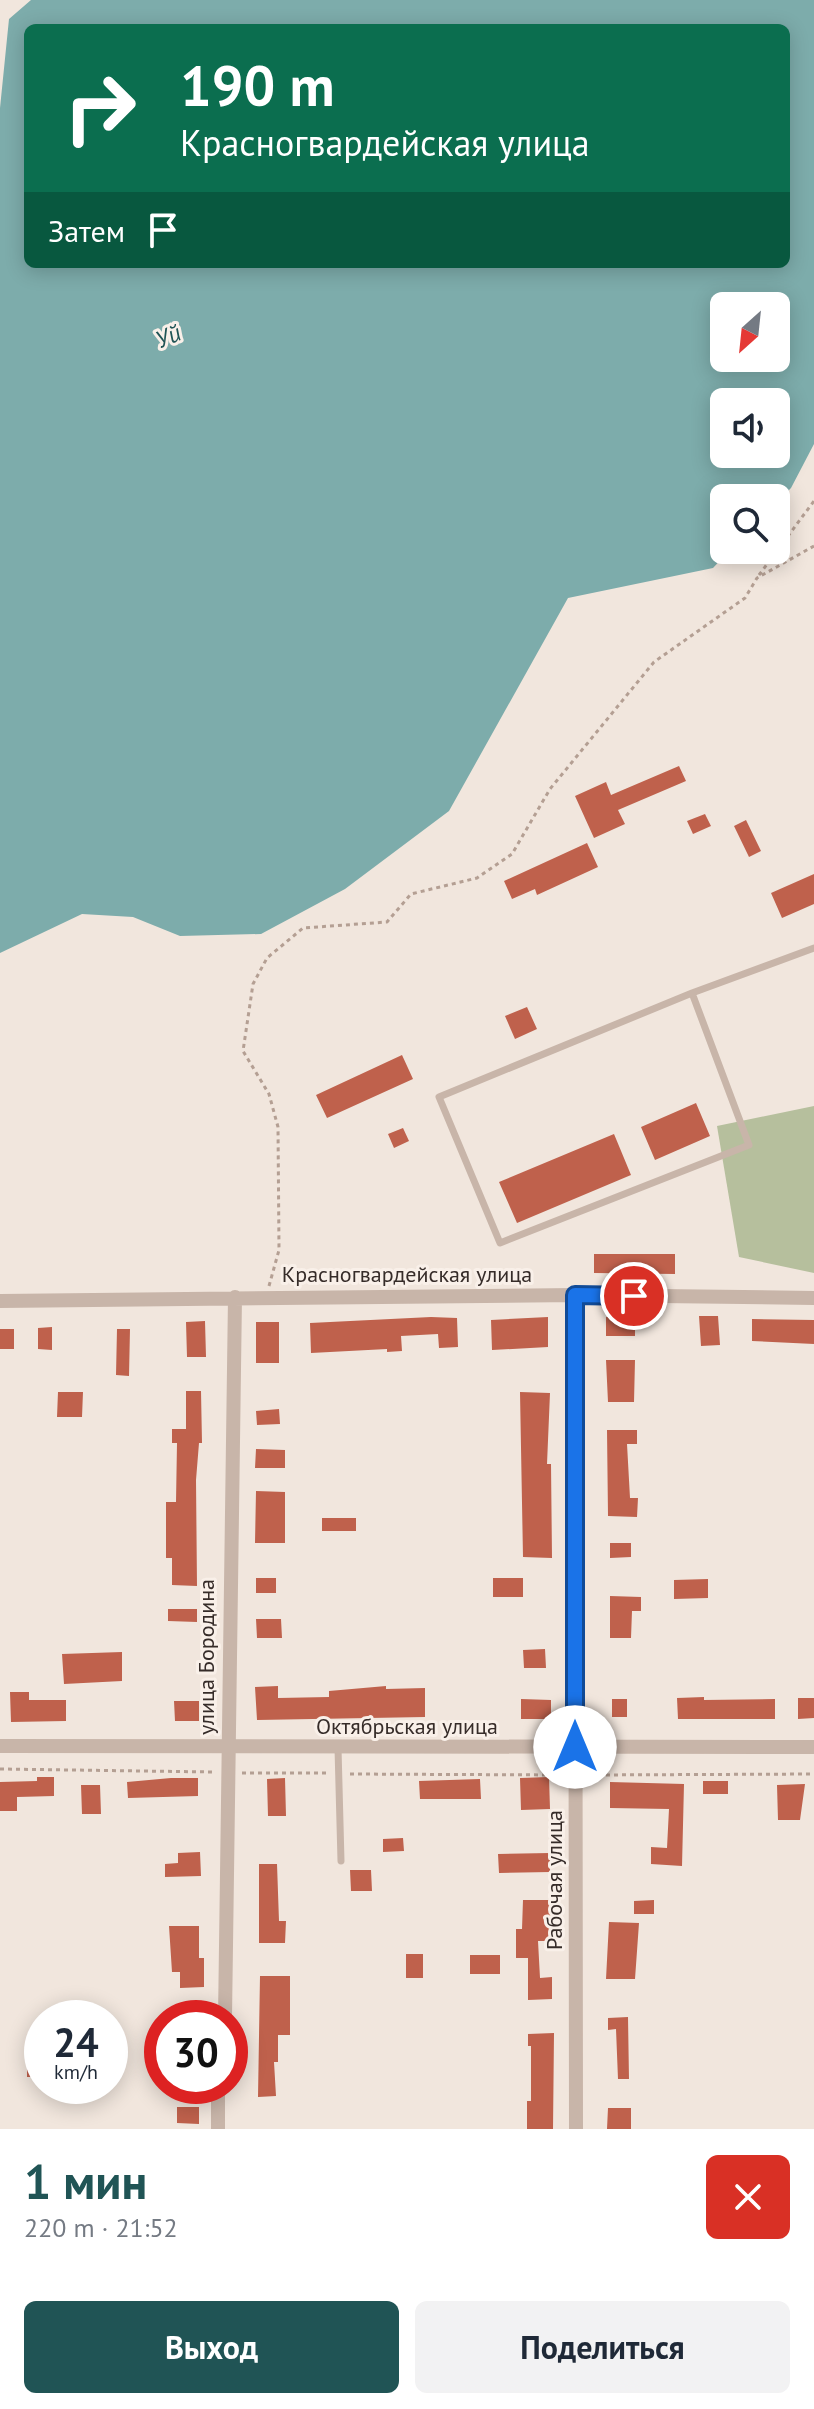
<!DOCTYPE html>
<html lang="ru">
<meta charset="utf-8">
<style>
:root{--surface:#fff;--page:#f2f2f3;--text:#1f2937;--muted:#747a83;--accent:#205455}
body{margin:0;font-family:"PT Sans",sans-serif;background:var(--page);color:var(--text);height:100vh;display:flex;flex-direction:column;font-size:30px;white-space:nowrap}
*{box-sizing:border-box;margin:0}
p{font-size:26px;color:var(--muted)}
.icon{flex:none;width:44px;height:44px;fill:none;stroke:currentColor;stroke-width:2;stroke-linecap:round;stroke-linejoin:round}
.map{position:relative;height:2129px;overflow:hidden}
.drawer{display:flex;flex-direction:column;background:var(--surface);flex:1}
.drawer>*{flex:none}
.top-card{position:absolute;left:24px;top:24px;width:766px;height:244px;border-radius:12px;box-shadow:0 4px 20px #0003;background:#0b6e4f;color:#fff;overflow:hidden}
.needle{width:52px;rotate:207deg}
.fabs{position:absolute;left:710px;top:292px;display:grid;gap:16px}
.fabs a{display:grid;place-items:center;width:80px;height:80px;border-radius:12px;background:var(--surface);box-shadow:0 4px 20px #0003;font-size:40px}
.speed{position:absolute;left:24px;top:2000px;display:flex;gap:16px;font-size:40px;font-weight:700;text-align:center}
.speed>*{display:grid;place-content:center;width:104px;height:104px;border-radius:50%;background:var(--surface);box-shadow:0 4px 20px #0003;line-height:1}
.speed small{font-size:20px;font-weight:400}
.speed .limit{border:12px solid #d22;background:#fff;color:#111}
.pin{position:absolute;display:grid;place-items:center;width:68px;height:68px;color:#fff;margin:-34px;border:4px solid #fff;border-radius:50%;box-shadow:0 2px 8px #0007}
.me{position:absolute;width:88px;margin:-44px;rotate:0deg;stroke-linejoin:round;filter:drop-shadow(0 0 6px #0008)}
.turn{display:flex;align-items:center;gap:28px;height:168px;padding:0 24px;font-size:36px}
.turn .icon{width:104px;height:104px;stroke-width:2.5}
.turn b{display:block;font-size:56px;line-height:68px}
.then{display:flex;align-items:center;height:76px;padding:0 24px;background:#0003;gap:16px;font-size:30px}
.round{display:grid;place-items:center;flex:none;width:84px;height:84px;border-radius:12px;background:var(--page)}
.overview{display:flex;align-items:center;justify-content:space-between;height:136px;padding:0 24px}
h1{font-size:48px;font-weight:600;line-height:60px;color:var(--accent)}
.primary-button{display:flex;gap:16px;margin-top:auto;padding:16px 24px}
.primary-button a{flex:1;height:92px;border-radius:12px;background:var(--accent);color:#fff;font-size:32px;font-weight:600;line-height:92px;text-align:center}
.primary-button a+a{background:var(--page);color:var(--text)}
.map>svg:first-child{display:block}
.green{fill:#b6bf9d}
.water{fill:#7dacab;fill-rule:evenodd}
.building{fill:#bf614c}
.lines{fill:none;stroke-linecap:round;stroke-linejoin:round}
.path{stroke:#b49f93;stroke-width:3;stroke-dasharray:4 4;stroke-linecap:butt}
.lane{stroke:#c8b5a9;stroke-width:7}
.street{stroke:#c8b5a9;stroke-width:14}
.route-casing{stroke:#114b97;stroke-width:20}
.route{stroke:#1a73e8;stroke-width:14}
.labels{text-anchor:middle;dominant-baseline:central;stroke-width:6;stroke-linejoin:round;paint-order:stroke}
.street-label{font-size:22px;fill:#362c29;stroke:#f9f0e9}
.water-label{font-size:24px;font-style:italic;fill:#205455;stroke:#f9f0e9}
</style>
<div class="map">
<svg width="814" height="2129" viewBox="0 0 814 2129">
<rect width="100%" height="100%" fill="#f1e6dd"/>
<path class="green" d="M814 1106V1273L739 1257 717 1126Z"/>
<path class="water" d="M31 0H814V444L791 488 776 503V498H724V550H730L713 568 568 598 449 811 345 889 261 934 180 936 133 917 82 914 0 953V108L9 19ZM28 28H786V264H28ZM724 306H776V358H724ZM724 402H776V454H724Z"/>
<path class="building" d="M679 766 686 781 618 810 625 824 594 838 575 796 606 782 611 795Z
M705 814 711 826 693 834 687 821Z
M746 820 761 851 749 857 734 826Z
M587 843 598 867 537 895 535 889 512 899 504 881Z
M814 874V904L782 918 771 893Z
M527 1007 537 1029 515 1039 505 1016Z
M402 1055 413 1079 327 1118 316 1095Z
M696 1103 710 1136 655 1160 641 1127Z
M403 1128 409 1141 394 1148 388 1134Z
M614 1134 631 1175 517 1223 499 1182Z
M594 1254H675V1274L594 1273Z
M699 1316H718L720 1345 701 1346Z
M431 1317 457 1318 458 1347 439 1348 438 1334 401 1336 402 1351 387 1352V1349L311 1353 310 1323Z
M548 1317V1347L492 1350 491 1320Z
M606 1317H635V1336H606Z
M752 1319 814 1320V1344L752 1341Z
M205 1321 206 1357H187L186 1322Z
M256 1322H279V1363H256Z
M52 1327V1350L38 1349V1328Z
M0 1329H14V1349H0Z
M117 1329H130L129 1376 116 1375Z
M606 1360H635L634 1402H608Z
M186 1391H201L202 1443H199L196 1480 197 1586 172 1585V1558H166V1502H176L177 1443H172V1429H186Z
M58 1392H83L82 1417H57Z
M520 1392 550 1393 547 1464H551L552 1558 523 1557Z
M279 1409 280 1424 257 1425 256 1411Z
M607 1430H637V1444H627L630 1498H638L637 1517 608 1516Z
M256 1449 285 1450V1468H255Z
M256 1491 285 1492V1543H255Z
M322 1518H356V1531H322Z
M610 1543H631V1557L610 1558Z
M256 1578H276V1593H256Z
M493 1578H523V1597H493Z
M708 1579V1598L674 1599V1580Z
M610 1596 641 1597V1611H632L631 1638H610Z
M168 1609H197V1622L168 1621Z
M256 1619H281L282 1638H257Z
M545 1649 546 1668H524L523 1650Z
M122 1652V1681L64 1684 62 1654Z
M278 1686V1698L329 1697V1691L386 1686V1689L425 1688V1717L257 1720 255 1687Z
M10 1692H29V1700H66V1721L11 1722Z
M704 1697V1700L775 1699V1719H678L677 1698Z
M798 1698H814V1718L798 1719Z
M521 1699 551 1700V1719H521Z
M612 1699H627V1717H612Z
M174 1701H199V1721H175Z
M37 1777H54V1796L17 1797V1811H0V1782L37 1781Z
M549 1777 550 1809 521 1810 520 1778Z
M171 1778H198V1796L128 1798 127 1782Z
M285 1778 286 1816H268L267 1779Z
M480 1779 481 1799H420L419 1781Z
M703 1781H728V1794H703Z
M610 1782 684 1784 682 1866 651 1864V1847L667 1848 669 1809 610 1808Z
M805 1784 800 1820H778L777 1785Z
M81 1785H100L101 1814H82Z
M403 1838 404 1851 383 1852V1839Z
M200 1852 201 1876 165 1877V1864L178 1863V1853Z
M550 1853V1872L499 1873 498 1854Z
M259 1864H277L279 1921H286L285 1943H259Z
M350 1870H371L372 1891H351Z
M523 1900H551V1941H538L540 1978 552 1977V1999L528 2000V1958H516V1929H522Z
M654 1900V1914H634V1901Z
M609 1922 639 1923 635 1979H606Z
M169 1926H199V1958H204V1987L180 1988V1972H172Z
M406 1954H423V1978H406Z
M470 1955H500V1974H470Z
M260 1976H290V2035H278V2062H274L276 2096 258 2097Z
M628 2017 629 2079H618L616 2029 608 2030V2018Z
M554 2033 553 2129H527V2101H531V2046H528V2034Z
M27 2060H42V2077H27Z
M177 2107H199V2124L177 2123Z
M608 2108H631V2129H607Z"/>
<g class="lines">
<path class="path" d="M759 575 814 501
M269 1286 279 1250 278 1127 269 1094 243 1051 253 984 267 958 303 928 387 922 411 894 477 878 512 854 550 789 654 662 745 598 757 578 814 546
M0 1769 214 1772
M242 1773H326
M350 1774 562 1775
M590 1775 814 1774"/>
<path class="lane" d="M692 993 749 1145 500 1243 439 1097 692 993 814 948
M338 1748 341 1861"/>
<path class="street" d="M575 1295 576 2129
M0 1301 575 1295 814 1298
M0 1746 814 1747
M225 2018 235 1297
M218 2129V2086"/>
</g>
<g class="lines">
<defs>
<path id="route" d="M575 1747V1295L634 1296"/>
</defs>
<use href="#route" class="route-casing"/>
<use href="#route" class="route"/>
</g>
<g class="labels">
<g class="street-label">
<text x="407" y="1274">Красногвардейская улица</text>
<text transform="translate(206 1657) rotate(-90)">улица Бородина</text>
<text x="407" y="1726">Октябрьская улица</text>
<text transform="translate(554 1880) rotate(-90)">Рабочая улица</text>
</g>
<g class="water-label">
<text transform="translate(168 336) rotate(-23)">Уй</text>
</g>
</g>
</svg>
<div class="fabs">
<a><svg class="needle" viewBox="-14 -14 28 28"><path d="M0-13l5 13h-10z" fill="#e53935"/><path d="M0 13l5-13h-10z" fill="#747a83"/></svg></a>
<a><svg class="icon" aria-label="sound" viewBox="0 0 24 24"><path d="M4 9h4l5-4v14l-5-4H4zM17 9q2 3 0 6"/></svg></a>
<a><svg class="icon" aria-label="search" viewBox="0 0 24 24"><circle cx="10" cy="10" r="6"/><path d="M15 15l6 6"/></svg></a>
</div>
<div class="speed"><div>24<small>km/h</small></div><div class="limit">30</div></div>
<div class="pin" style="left:634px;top:1296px;background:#d93025"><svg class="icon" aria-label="arrive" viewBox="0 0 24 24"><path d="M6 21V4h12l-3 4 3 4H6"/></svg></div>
<svg class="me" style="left:575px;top:1747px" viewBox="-20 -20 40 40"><circle r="19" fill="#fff"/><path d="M0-13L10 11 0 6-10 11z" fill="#1a73e8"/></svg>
<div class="top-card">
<div class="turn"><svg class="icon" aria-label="right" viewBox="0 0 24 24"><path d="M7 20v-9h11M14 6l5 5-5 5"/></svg><div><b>190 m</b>Красногвардейская улица</div></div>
<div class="then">Затем<svg class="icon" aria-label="arrive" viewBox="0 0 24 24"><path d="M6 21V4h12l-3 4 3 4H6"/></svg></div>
</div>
</div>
<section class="drawer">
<div class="overview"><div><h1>1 мин</h1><p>220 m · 21:52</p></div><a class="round" style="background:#d93025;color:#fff"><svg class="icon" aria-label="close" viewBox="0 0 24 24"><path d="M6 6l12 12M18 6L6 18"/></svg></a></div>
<div class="primary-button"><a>Выход</a><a>Поделиться</a></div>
</section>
